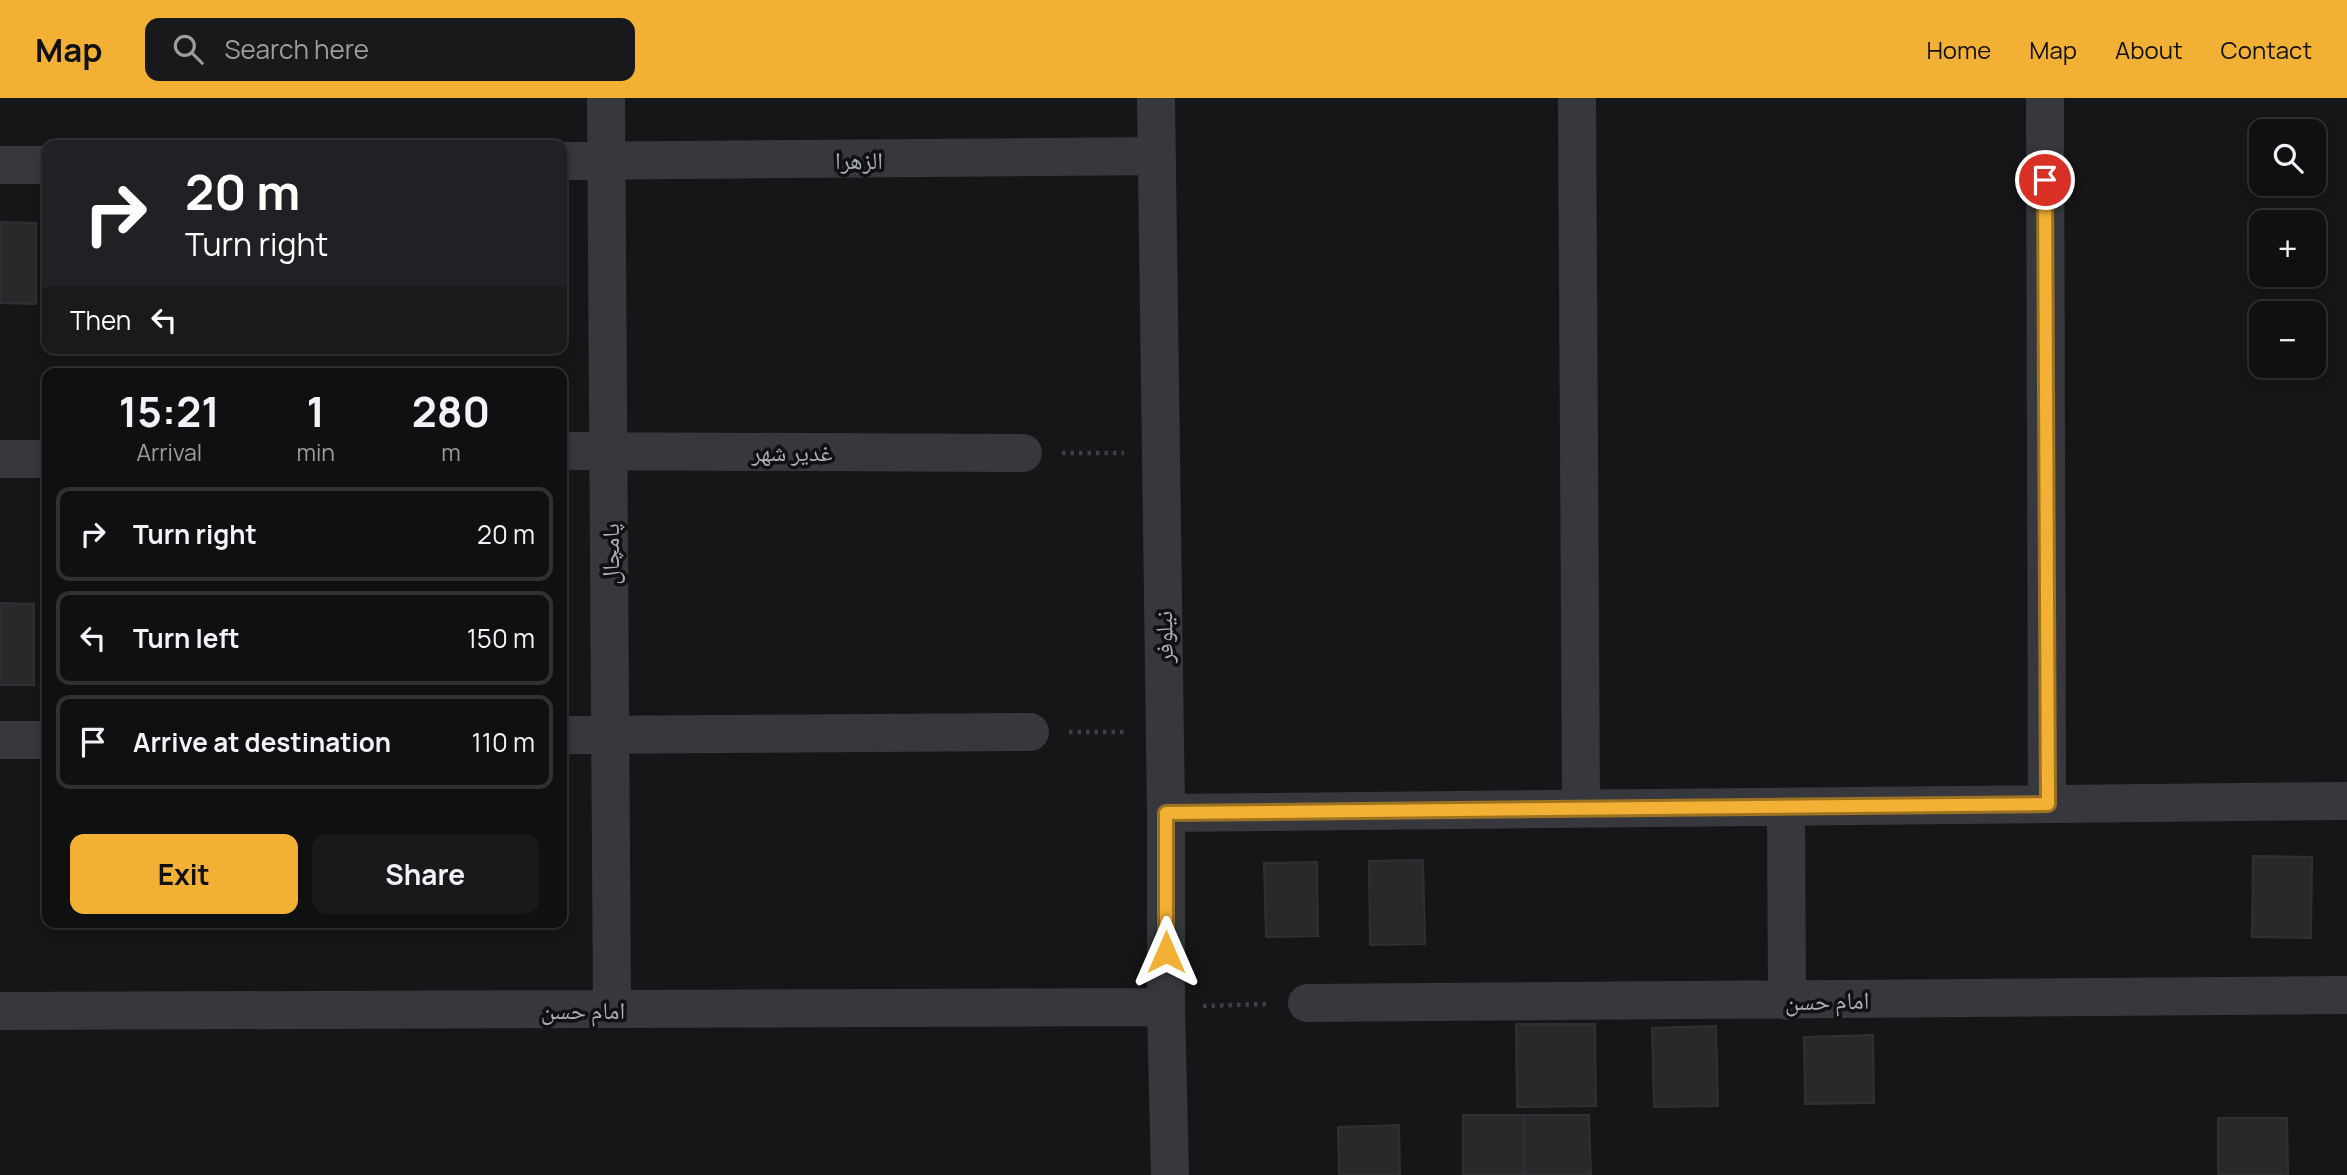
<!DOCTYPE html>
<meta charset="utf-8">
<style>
:root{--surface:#101012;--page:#19191b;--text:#f1f3f6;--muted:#9c9d9f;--line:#303032;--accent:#f2b134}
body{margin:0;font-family:Manrope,"Noto Naskh Arabic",sans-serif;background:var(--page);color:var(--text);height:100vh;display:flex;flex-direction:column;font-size:26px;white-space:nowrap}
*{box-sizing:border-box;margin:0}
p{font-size:23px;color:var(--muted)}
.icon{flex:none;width:38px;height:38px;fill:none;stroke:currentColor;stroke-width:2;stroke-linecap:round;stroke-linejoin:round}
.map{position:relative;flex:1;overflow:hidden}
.drawer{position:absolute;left:42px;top:270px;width:525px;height:560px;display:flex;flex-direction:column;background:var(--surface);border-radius:14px;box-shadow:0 4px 10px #0003,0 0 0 2px var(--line)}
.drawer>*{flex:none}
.guide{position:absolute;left:42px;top:42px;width:525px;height:214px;border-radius:14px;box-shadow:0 4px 10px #0003,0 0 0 2px var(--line);background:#202124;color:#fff;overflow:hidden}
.controls{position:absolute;left:2249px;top:21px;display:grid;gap:14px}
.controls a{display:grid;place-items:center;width:77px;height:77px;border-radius:14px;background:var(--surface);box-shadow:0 4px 10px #0003,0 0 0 2px var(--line);font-size:35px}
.pin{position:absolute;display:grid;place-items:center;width:60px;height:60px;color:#fff;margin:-30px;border:4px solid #fff;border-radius:50%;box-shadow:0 2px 7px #0007}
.me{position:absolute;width:77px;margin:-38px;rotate:0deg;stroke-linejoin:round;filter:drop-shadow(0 0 5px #0008)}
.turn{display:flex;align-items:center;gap:24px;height:147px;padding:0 28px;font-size:32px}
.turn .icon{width:91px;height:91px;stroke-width:2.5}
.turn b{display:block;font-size:49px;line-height:60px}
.then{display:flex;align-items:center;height:66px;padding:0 28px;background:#0003;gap:14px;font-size:26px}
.eta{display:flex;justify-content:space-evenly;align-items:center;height:119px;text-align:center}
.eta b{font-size:42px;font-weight:700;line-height:49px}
.button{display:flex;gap:14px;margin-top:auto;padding:14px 28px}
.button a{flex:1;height:80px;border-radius:14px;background:var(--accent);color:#111;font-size:28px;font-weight:700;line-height:80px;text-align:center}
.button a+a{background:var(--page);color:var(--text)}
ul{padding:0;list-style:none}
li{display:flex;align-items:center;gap:21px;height:94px;margin:0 14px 10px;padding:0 14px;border:4px solid var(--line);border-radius:14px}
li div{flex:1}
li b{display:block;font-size:26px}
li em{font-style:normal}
header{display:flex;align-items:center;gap:42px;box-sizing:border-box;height:98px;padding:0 35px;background:var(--accent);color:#111}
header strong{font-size:33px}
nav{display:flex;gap:38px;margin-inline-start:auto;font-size:24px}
.search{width:490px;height:63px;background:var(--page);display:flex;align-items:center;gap:18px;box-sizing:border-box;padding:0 24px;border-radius:14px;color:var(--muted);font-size:26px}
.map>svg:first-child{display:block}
.building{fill:#29292c;stroke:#303034;stroke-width:2}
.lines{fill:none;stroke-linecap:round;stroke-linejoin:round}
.path{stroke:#3d3f44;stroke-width:4.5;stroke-dasharray:3.5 5;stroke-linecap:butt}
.minor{stroke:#37383d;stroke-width:38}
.route-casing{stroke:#9d7322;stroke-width:18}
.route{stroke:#f2b134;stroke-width:12}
.labels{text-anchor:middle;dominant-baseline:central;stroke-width:7;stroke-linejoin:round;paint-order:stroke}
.street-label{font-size:24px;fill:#a8adb8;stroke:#111113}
</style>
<header>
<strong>Map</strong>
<div class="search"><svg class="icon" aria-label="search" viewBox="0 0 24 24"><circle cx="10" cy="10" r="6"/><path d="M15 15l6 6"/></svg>Search here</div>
<nav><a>Home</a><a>Map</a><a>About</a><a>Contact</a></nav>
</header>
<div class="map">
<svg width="2347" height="1077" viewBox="0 0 2347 1077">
<rect width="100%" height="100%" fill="#161618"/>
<path class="building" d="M0 124 36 125V206L0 205Z
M0 505 34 506V587H0Z
M2253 758 2312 759 2311 840 2252 839Z
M1423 762 1425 846 1370 847 1369 763Z
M1317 764 1318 838 1266 839 1264 765Z
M1516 926H1595L1596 1008 1517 1009Z
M1716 928 1718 1008 1654 1009 1652 930Z
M1873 937 1874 1005 1805 1006 1804 939Z
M1463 1017H1524V1077H1463Z
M1524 1017H1589L1591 1077H1524Z
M2218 1020H2287L2288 1077H2218Z
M1399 1027 1400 1077H1339L1338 1029Z"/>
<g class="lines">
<path class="path" d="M1062 355H1124
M1069 634H1127
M1203 908 1268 906"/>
<path class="minor" d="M606 0 612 911
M1156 0 1166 715V909L1170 1077
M1577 0 1581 710
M2045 0 2047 706
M562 63 1156 58
M0 67H47
M562 353 1023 355
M0 361H47
M562 637 1030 634
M0 642H47
M1786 709 1787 903
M1166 715 2347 703
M1307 905 2347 897
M0 913 1166 909"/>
</g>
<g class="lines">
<defs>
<path id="route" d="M1166 854V715L2048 706 2045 82"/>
</defs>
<use href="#route" class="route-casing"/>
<use href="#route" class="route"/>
</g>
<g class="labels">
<g class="street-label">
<text x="859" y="61">الزهرا</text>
<text x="792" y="353">غدیر شهر</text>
<text transform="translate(609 456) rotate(-90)">پامچال</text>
<text transform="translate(1163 539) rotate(-91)">نیلوفر</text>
<text transform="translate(1827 902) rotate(-1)">امام حسن</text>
<text x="583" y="911">امام حسن</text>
</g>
</g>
</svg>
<div class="controls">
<a><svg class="icon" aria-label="search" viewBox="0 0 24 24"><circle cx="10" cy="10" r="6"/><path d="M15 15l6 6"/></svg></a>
<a>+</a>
<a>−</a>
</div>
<div class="pin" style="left:2045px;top:82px;background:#d93025"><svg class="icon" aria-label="arrive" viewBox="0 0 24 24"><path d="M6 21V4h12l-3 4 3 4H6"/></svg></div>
<svg class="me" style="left:1166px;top:854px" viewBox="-20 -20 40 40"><path d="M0-17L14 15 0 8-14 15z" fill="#f2b134" stroke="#fff" stroke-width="4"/></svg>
<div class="guide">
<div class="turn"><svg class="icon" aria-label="right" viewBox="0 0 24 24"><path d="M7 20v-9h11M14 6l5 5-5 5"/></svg><div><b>20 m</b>Turn right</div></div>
<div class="then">Then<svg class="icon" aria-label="left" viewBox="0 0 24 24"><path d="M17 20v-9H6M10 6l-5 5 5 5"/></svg></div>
</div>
<section class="drawer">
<div class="eta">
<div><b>15:21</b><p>Arrival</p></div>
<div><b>1</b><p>min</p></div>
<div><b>280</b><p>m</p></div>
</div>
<ul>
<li><svg class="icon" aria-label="right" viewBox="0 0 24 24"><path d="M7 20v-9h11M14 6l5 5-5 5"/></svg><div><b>Turn right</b></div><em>20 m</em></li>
<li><svg class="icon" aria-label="left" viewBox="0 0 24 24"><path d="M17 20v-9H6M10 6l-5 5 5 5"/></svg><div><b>Turn left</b></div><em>150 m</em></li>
<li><svg class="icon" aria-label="arrive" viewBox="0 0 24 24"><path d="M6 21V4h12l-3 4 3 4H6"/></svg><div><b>Arrive at destination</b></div><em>110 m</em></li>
</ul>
<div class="button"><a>Exit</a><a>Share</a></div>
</section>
</div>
